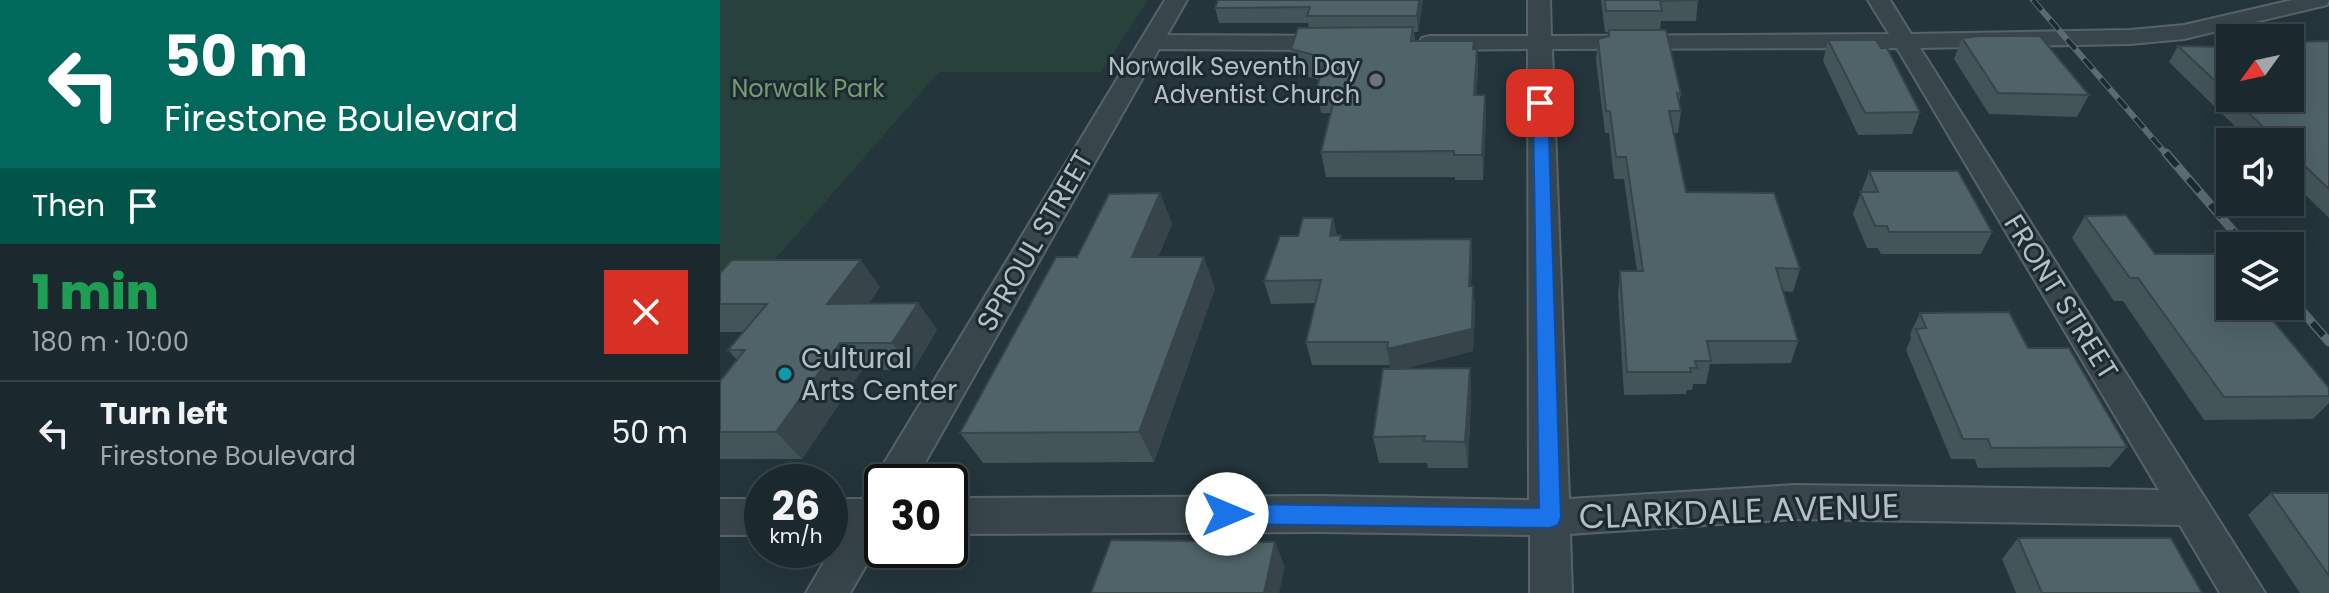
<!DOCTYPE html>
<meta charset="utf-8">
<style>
:root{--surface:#1b282d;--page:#243035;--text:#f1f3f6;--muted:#a0a6aa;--line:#394449}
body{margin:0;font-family:Poppins,sans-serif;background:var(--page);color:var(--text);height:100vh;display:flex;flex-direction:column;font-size:30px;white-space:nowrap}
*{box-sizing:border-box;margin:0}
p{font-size:26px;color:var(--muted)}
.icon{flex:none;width:44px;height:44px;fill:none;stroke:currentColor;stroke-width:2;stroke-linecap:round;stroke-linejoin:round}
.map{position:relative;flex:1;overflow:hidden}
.sheet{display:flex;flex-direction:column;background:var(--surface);width:720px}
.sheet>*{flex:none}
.top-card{background:#00695c;color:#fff;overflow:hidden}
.needle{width:52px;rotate:237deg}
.fabs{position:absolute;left:1496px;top:24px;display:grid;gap:16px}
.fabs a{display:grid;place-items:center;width:88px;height:88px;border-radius:0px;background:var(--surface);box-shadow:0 8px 32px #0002,0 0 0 2px var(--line);font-size:40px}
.speed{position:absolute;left:24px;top:464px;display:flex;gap:16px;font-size:40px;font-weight:700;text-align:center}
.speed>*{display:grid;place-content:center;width:104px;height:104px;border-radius:50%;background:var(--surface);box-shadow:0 8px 32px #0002,0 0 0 2px var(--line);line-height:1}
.speed small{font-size:20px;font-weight:400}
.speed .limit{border:4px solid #111;border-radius:12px;background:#fff;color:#111}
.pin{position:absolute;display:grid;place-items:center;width:68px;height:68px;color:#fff;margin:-34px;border-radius:16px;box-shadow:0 4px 12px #0006}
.me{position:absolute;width:88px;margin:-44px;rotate:90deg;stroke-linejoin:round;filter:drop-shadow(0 0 6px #0008)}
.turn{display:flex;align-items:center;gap:28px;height:168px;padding:0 32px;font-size:36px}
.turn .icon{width:104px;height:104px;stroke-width:2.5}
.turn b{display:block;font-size:56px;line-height:68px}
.then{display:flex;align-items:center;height:76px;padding:0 32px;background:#0003;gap:16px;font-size:30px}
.round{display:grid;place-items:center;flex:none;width:84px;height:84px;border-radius:0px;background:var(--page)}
.summary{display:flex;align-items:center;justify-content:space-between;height:136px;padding:0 32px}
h1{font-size:48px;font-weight:800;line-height:60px;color:#1e9e55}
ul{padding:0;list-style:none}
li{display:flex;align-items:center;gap:24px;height:104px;padding:0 32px;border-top:2px solid var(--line)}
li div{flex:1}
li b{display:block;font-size:30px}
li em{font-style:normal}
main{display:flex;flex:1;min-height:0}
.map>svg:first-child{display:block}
.green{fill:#29413b}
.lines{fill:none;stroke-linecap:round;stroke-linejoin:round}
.minor-casing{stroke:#56646a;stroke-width:4}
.minor{fill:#38464c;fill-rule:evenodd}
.rail-far1-casing{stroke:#5a6b73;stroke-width:6}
.rail-casing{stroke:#5a6b73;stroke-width:9}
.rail-far1{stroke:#1d2b31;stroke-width:4;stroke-dasharray:13;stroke-linecap:butt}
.rail{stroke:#1d2b31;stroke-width:6;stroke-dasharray:17;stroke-linecap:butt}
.wall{fill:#44555a}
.shaded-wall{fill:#37454a}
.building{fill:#4f6369;stroke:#37454a;stroke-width:2}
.route{fill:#1a73e8;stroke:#114b97;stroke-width:2}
.worship-dot{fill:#6b7280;stroke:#1d2b31;stroke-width:3}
.culture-dot{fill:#0f9aa8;stroke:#1d2b31;stroke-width:3}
.labels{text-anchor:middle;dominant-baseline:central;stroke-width:6;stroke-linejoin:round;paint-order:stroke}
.far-poi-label{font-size:24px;fill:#b3c1c7;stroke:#1d2b31;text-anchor:end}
.far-park-label{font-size:24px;fill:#759c72;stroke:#1d2b31}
.street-label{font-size:28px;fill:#b3c1c7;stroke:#1d2b31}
.poi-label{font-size:28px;fill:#b3c1c7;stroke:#1d2b31;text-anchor:start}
.near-street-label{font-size:34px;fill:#b3c1c7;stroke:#1d2b31}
</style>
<main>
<section class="sheet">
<div class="top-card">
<div class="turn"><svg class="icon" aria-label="left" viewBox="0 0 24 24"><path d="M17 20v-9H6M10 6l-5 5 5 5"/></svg><div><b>50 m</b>Firestone Boulevard</div></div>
<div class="then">Then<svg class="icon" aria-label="arrive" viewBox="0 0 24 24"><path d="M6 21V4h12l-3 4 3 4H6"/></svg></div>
</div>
<div class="summary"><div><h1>1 min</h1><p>180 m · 10:00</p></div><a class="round" style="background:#d93025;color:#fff"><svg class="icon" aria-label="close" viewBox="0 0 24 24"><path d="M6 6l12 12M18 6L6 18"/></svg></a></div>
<ul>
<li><svg class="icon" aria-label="left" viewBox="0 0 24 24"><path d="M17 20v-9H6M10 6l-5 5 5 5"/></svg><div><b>Turn left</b><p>Firestone Boulevard</p></div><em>50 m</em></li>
</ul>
</section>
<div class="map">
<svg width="1609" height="593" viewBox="0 0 1609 593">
<rect width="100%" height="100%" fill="#24353c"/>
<path class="green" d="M0 0H428L381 72H219L29 289H0Z"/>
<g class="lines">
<defs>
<path id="minor" d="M445 0H467L447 35 615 36 623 38 626 43 623 48 615 50 439 49 194 482H162V538L130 593H86L120 535H110V499H142L148 490 157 487 155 482 160 470Z
M808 0H830L831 36 1169 34 1148 0H1170L1191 34 1410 30 1464 25 1572 0H1609L1607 5 1464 39 1410 44 1200 48 1545 593H1500L1460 525 1076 519 850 534 852 593H810V535L600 532 230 534V498L600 496 809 500 808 49 710 50 702 48 699 43 702 38 710 36H808ZM1177 48 1439 490 1076 485 849 499 832 49Z
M0 499H42V535H0Z"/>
</defs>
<use href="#minor" class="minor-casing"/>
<use href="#minor" class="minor"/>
<defs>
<path id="rail-far1" d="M1313 0 1447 155"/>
<path id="rail" d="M1446 153 1526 246
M1570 297 1609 342"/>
</defs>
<use href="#rail-far1" class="rail-far1-casing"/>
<use href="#rail" class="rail-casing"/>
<use href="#rail-far1" class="rail-far1"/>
<use href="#rail" class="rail"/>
</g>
<path class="wall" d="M498 0H703L698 32H694L695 41H754V49H757L758 73 756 95H765L766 120 763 180H735V177H606L601 152 611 113H601L597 88 599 80 576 73 571 49 589 28 588 23H499L495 8Z
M881 0H978L976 21H941L940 30 961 94 959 102 961 111 958 133H954L966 192 1080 269 1073 292 1063 291 1078 341 1071 363 990 364 986 384H973L972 390H967L966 394 904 395 898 294 900 271H917L904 179H894L889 133H885L876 60 878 39 888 36V32H885Z
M1242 38 1369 95 1357 117 1269 114 1234 59Z
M1108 40 1200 112 1192 134 1138 135 1103 61Z
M1609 41V218L1570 180V142H1531L1449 62 1458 46 1510 47V98H1570Z
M1149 171 1272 232 1261 254H1161L1158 248H1147L1133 214Z
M440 193 452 224 438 257 495 288 434 462 263 463 240 433 357 257Z
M1365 216 1435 254 1609 388V403L1593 419 1484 420 1403 301H1394L1352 238Z
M613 218 617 236 621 235 622 240 751 239 752 262 751 286H753L755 309 753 351 683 369 750 368 751 396 748 468H708L707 463H659L653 437 671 369 670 365H592L586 342 596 303 551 304 544 281 578 236Z
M0 273 160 287 149 303H198L217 330 193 370H142L82 459H0V381L17 360 8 350 24 332H0Z
M1200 313 1308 348 1407 447 1390 467 1258 468 1255 459H1231L1186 350 1191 338 1190 334Z
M1551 493H1609V593H1580L1528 515Z
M1298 538 1482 593H1296L1282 559Z"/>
<path class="shaded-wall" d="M699 0H703L698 32 697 16Z
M757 49 758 73 755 120 754 95Z
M765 95 766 120 763 180 762 155Z
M440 193 452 224 425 288 412 257Z
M613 218 618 241 610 236Z
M751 239 752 262 750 309 749 286Z
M484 257 495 288 434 462 419 432Z
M141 260 160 287 129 331 107 304Z
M753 286 755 309 753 351 671 372 667 349Z
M198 303 217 330 193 370 172 343Z
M120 343 142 370 82 459 56 432Z
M750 368 751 396 748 468 745 442Z
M555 542 565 567 559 593H544Z"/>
<path class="building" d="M498 0H699L697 16H587L590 7 495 8Z
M885 0H979L940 1 942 11H886Z
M693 27 691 41H754L753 49H757L754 95H765L762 155H734V151L601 152 617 88H597L605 58 571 49 578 28Z
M889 30H946L961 94 957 93 961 111H949L966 192 1054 193 1080 269 1056 268 1078 341H987L991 361H975L977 368H970L971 372H907L900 271H923L906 157H896L890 111H886L878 39 889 36Z
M1260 36H1320L1369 95 1278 93 1242 38Z
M1108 40H1156L1161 48H1167L1200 112 1145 113Z
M1609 41V189L1570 152V142H1559L1513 98H1570V42Z
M1458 46 1510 47V95Z
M1149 171H1238L1272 232H1169L1167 226H1155L1140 192H1158Z
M440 193 412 257H484L419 432 240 433 336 257H357L389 194Z
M1406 215 1435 254H1498L1510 268V306H1541L1609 388V396L1504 397 1418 278H1410L1365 216Z
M583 218H613L610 236 621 235 620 240 751 239 749 286H753L752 329 667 349 668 342H586L601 280 544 281 560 236H578Z
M12 260H141L107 304 198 303 172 343H120L56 432H0V381L25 350H8L47 304H0V273Z
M1289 312 1308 348H1349L1407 447 1271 448 1268 439H1243L1196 329 1206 328 1200 313Z
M750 368 745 442 704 441 705 436 653 437 663 369Z
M1551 493H1609V576Z
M1298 538H1451L1482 593H1322Z
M391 540 555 542 544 593H371Z"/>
<path class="route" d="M820 99 828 103 841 518 838 525 830 528 507 524 499 521 496 514 499 507 507 504 819 508 813 103Z"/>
<circle class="worship-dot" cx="656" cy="80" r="8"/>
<circle class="culture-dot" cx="65" cy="374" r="8"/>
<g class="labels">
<g class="far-poi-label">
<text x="640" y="66">Norwalk Seventh Day<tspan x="640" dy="28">Adventist Church</tspan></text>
</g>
<g class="far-park-label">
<text x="88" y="88">Norwalk Park</text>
</g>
<g class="street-label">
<text transform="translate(315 241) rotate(-60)">SPROUL STREET</text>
<text transform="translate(1341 297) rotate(58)">FRONT STREET</text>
</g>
<g class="poi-label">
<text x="81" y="358">Cultural<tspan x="81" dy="32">Arts Center</tspan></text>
</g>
<g class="near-street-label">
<text transform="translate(1019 511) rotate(-2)">CLARKDALE AVENUE</text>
</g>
</g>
</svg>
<div class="fabs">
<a><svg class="needle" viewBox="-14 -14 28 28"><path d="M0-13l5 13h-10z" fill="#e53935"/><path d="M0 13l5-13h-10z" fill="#a0a6aa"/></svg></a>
<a><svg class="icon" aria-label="sound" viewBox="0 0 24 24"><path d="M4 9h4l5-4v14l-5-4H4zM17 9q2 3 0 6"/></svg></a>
<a><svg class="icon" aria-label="layers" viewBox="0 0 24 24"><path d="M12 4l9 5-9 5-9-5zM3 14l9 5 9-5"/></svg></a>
</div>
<div class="speed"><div>26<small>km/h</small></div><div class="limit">30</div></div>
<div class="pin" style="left:820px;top:103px;background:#d93025"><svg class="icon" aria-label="arrive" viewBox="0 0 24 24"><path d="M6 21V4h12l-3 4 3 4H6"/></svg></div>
<svg class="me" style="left:507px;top:514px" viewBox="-20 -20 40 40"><circle r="19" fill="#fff"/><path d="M0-13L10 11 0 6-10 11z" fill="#1a73e8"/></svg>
</div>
</main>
